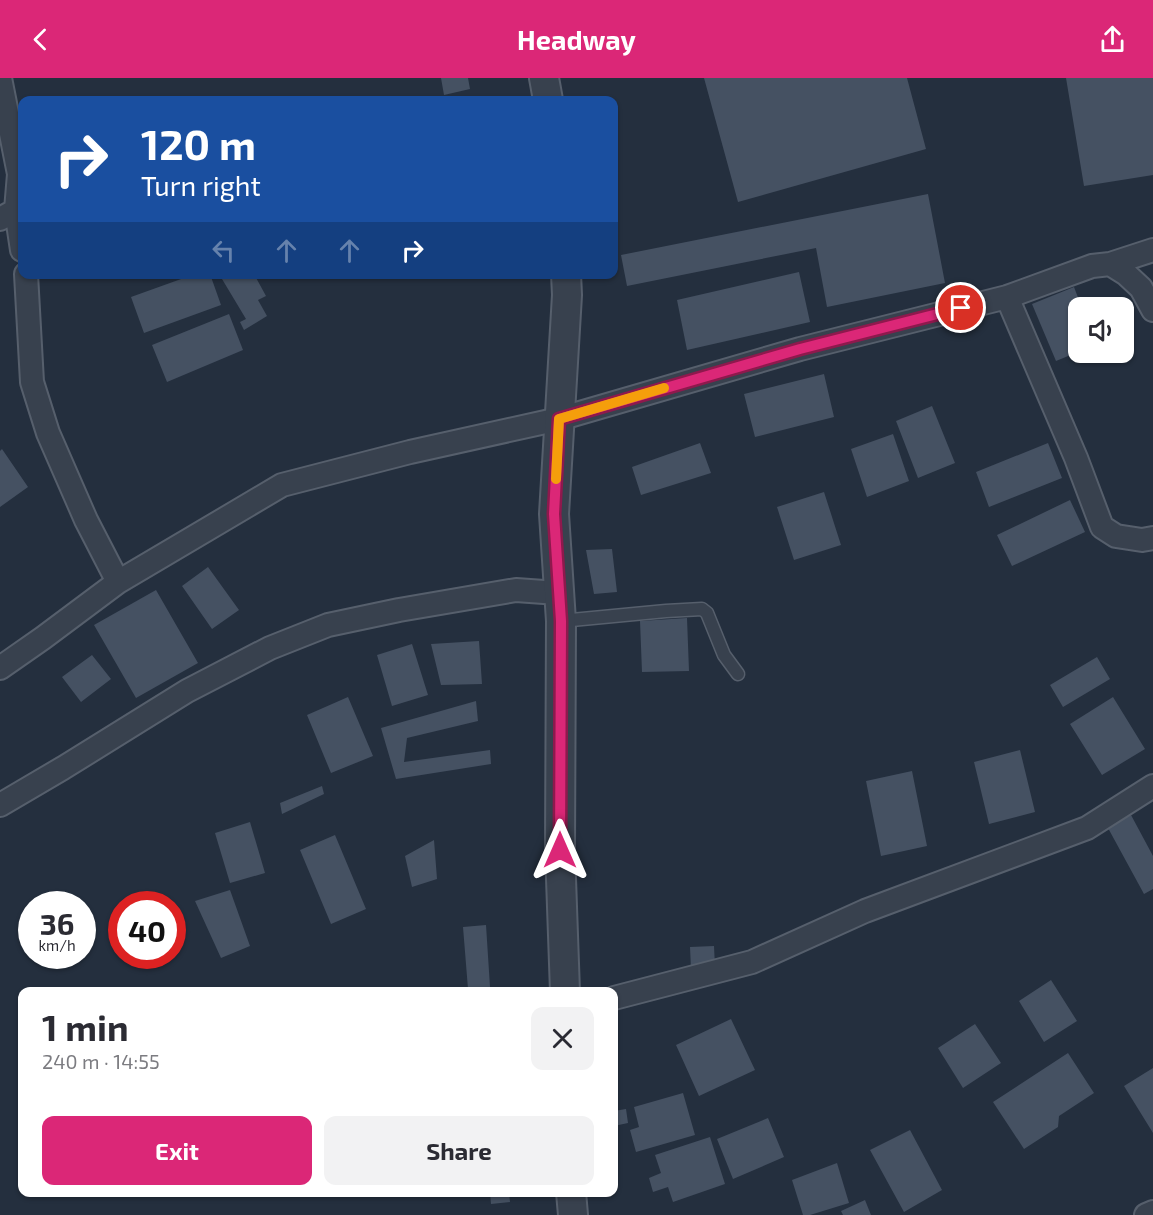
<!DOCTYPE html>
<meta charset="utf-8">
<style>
:root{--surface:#fff;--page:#f2f2f3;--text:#2b2b33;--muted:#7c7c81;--accent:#db2777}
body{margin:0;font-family:"Exo 2",sans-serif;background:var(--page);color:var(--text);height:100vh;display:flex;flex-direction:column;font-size:22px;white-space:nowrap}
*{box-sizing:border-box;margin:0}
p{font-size:20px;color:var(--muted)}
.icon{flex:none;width:33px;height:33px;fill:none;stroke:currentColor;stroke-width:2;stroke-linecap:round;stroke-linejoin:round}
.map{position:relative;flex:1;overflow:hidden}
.details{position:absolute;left:18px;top:909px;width:600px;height:210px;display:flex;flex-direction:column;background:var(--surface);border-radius:12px;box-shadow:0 2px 4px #0004}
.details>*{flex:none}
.banner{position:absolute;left:18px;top:18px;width:600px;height:183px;border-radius:12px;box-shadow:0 2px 4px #0004;background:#1a4fa0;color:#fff;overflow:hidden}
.tools{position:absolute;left:1068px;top:219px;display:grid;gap:12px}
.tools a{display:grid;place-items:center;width:66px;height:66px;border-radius:12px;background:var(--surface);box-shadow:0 2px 4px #0004;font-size:30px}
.speed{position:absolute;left:18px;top:813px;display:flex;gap:12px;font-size:30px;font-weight:700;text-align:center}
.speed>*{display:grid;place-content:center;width:78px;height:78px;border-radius:50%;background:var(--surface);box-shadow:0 2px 4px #0004;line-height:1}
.speed small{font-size:15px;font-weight:400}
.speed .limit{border:9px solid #d22;background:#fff;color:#111}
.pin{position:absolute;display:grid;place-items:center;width:51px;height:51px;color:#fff;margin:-26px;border:3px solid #fff;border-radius:50%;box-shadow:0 2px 6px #0007}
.me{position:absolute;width:66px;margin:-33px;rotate:0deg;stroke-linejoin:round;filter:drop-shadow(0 0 4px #0008)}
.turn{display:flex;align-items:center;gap:21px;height:126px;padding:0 24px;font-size:27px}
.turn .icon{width:78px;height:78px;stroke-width:2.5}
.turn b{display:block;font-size:42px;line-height:51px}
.lanes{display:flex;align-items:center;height:57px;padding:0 24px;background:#0003;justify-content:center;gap:30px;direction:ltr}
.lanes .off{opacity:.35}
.round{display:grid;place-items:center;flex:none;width:63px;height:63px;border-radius:12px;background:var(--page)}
.summary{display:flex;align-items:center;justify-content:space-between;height:102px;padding:0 24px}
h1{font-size:36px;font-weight:700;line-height:45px}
.cta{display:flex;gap:12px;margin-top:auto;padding:12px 24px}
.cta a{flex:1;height:69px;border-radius:12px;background:var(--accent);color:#fff;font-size:24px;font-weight:700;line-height:69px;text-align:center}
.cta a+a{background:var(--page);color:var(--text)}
header{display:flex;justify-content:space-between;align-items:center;height:78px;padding:0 24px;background:var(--accent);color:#fff;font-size:27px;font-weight:700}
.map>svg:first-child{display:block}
.building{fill:#455162}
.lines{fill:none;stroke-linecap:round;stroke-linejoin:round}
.service-casing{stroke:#565f6c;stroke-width:15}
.minor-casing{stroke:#565f6c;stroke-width:26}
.tertiary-casing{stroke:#565f6c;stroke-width:32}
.service{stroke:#38414e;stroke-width:12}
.minor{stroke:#38414e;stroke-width:22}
.tertiary{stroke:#38414e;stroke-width:28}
.route-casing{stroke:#8e194d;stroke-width:15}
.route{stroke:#db2777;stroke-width:10}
.slow{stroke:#f59e0b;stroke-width:10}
</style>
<header><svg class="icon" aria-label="back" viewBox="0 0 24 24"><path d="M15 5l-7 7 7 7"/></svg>Headway<svg class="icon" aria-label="share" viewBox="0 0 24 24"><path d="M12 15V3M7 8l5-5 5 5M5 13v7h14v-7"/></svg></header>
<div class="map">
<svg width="1153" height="1137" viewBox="0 0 1153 1137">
<rect width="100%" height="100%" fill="#242f3e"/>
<path class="building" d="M441 0H468L470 11 444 17Z
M704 0H907L926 71 738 124Z
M1066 0H1153V97L1084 108Z
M928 116 945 205 827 229 816 170 627 208 621 177Z
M799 194 810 244 687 272 677 222Z
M195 196H210L221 227 144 255 131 219Z
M219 196H254L266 218 258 222 267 238 244 252 240 244 246 241Z
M1074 209 1082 230H1078V274L1056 283 1032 226Z
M229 236 243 272 167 304 152 267Z
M824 296 834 339 755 359 744 316Z
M932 328 955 385 918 400 896 343Z
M893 356 909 403 867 419 851 371Z
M700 365 711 395 641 417 632 389Z
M1048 365 1062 400 989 429 976 394Z
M2 371 28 409 0 429V373Z
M824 414 841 467 794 482 777 429Z
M1070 422 1085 454 1012 488 997 457Z
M612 471 617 514 594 516 586 472Z
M208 489 239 532 212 551 182 508Z
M156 512 198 585 136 620 94 547Z
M687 540 689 593 642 594 640 543Z
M479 563 482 606 441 607 431 566Z
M412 566 428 617 392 628 377 577Z
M92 577 111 601 81 624 62 599Z
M1097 579 1110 601 1063 629 1050 607Z
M348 619 373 678 331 695 307 637Z
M1113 619 1145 671 1102 697 1070 646Z
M476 623 478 643 407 660 404 684 490 672 491 686 396 701 381 650Z
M1020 672 1035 734 989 746 974 684Z
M912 693 927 768 881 778 866 703Z
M322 708 324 716 282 736 280 725Z
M1131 737 1153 778V811L1144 816 1108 750Z
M250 744 265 795 230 805 215 755Z
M335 757 366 831 331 846 300 772Z
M434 762 437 801 412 809 405 778Z
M230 812 250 868 221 880 195 823Z
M486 847 490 909 468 911 463 849Z
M714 868 715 889 691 891 690 869Z
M1051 902 1077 943 1044 964 1019 923Z
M731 941 755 992 699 1018 676 967Z
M975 946 1001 985 963 1010 938 970Z
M1068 975 1094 1015 1059 1038 1058 1049 1024 1071 993 1024Z
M1153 990V1055L1124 1008Z
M683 1015 695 1057 636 1074 630 1052 639 1049 634 1029Z
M626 1031 628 1045 614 1048V1033Z
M768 1040 784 1079 733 1101 717 1061Z
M910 1052 942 1112 904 1134 870 1072Z
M710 1059 725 1106 673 1124 668 1109 653 1114 649 1100 661 1095 655 1077Z
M837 1085 849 1125 810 1137H803L792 1102Z
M490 1114H509L510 1124 491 1126Z
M865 1122 871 1137H843L841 1133Z"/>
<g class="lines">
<defs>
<path id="service" d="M561 543 666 533 702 531 707 535 724 577 738 596"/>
<path id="minor" d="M16 132 22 172
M0 141 16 132 19 96 0 0
M1110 186 1153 172
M26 196 32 304 48 355 86 442 118 504
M1007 219 1076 380 1102 449 1116 458 1142 462 1153 460
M0 590 43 560 118 504 282 407 410 374 559 341 800 271 1007 219 1092 188 1110 186 1126 196 1141 210 1153 232
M0 727 63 690 187 613 270 570 328 547 399 532 516 512 558 515
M614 920 752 884 865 833 1087 750 1153 708
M1146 1137 1153 1134"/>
<path id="tertiary" d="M544 0 548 22
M565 914 560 772 561 543 554 436 567 217 566 196
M571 1114 573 1137"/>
</defs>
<use href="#service" class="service-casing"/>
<use href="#minor" class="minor-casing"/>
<use href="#tertiary" class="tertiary-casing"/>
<use href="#service" class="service"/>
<use href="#minor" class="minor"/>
<use href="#tertiary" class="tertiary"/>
</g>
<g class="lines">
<defs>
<path id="route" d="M560 772 561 543 554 436 559 341 800 271 961 230"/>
</defs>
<use href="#route" class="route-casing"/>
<use href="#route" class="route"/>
<path class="slow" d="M556 401 559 341 664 310"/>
</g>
</svg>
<div class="tools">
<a><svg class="icon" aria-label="sound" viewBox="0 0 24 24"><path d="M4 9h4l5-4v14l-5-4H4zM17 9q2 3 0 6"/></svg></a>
</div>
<div class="speed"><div>36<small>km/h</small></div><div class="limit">40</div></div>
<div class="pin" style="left:961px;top:230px;background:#d93025"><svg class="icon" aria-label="arrive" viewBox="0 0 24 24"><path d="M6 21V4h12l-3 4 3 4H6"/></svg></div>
<svg class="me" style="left:560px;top:772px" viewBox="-20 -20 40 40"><path d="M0-17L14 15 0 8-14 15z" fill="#db2777" stroke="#fff" stroke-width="4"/></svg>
<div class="banner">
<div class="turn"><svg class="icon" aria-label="right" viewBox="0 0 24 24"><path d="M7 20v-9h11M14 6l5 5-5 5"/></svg><div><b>120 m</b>Turn right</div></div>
<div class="lanes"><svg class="icon off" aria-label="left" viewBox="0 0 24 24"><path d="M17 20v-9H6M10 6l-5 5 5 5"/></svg><svg class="icon off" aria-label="ahead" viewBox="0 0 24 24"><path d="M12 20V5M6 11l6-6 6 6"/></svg><svg class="icon off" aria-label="ahead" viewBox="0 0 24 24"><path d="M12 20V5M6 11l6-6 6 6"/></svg><svg class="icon" aria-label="right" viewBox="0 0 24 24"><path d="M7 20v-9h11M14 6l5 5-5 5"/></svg></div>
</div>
<section class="details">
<div class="summary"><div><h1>1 min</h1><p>240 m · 14:55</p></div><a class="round"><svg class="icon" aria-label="close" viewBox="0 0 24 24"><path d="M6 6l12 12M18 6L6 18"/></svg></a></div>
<div class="cta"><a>Exit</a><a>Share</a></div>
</section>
</div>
